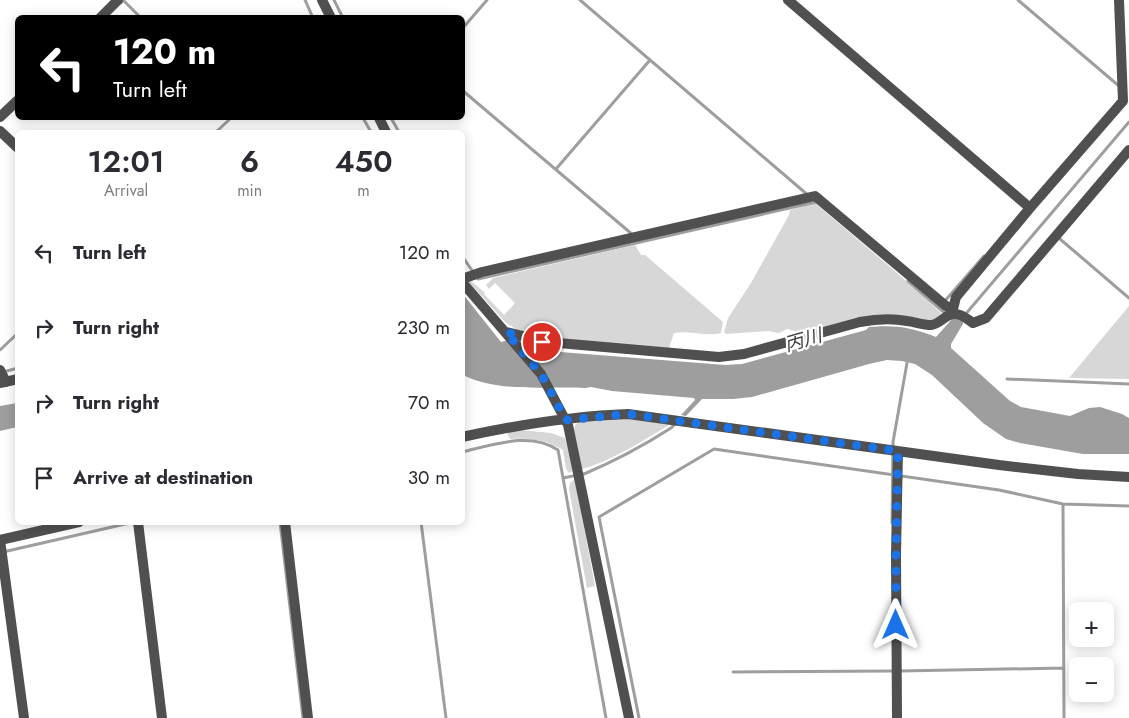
<!DOCTYPE html>
<meta charset="utf-8">
<style>
:root{--surface:#fff;--page:#f2f2f3;--text:#2b2b33;--muted:#7c7c81}
body{margin:0;font-family:Jost,"Noto Sans JP",sans-serif;background:var(--page);color:var(--text);height:100vh;display:flex;flex-direction:column;font-size:19px;white-space:nowrap}
*{box-sizing:border-box;margin:0}
p{font-size:16px;color:var(--muted)}
.icon{flex:none;width:28px;height:28px;fill:none;stroke:currentColor;stroke-width:2;stroke-linecap:round;stroke-linejoin:round}
.map{position:relative;flex:1;overflow:hidden}
.panel{position:absolute;left:15px;top:130px;width:450px;height:395px;display:flex;flex-direction:column;background:var(--surface);border-radius:8px;box-shadow:0 2px 12px #0003}
.panel>*{flex:none}
.guide{position:absolute;left:15px;top:15px;width:450px;height:105px;border-radius:8px;box-shadow:0 2px 12px #0003;background:#000;color:#fff;overflow:hidden}
.controls{position:absolute;left:1069px;top:602px;display:grid;gap:10px}
.controls a{display:grid;place-items:center;width:45px;height:45px;border-radius:8px;background:var(--surface);box-shadow:0 2px 12px #0003;font-size:25px}
.pin{position:absolute;display:grid;place-items:center;width:42px;height:42px;color:#fff;margin:-21px;border:2px solid #fff;border-radius:50%;box-shadow:0 1px 5px #0007}
.me{position:absolute;width:55px;margin:-28px;rotate:0deg;stroke-linejoin:round;filter:drop-shadow(0 0 4px #0008)}
.turn{display:flex;align-items:center;gap:18px;height:105px;padding:0 15px;font-size:22px}
.turn .icon{width:65px;height:65px;stroke-width:2.5}
.turn b{display:block;font-size:35px;line-height:42px}
.eta{display:flex;justify-content:space-evenly;align-items:center;height:85px;text-align:center}
.eta b{font-size:30px;font-weight:600;line-height:35px}
ul{padding:0;list-style:none}
li{display:flex;align-items:center;gap:15px;height:75px;padding:0 15px}
li div{flex:1}
li b{display:block;font-size:19px}
li em{font-style:normal}
.map>svg:first-child{display:block}
.green{fill:#d7d7d7}
.water{fill:#9e9e9e}
.lines{fill:none;stroke-linecap:round;stroke-linejoin:round}
.stream{stroke:#9e9e9e;stroke-width:3}
.minor{stroke:#505050;stroke-width:10}
.route{stroke:#1a73e8;stroke-width:9;stroke-dasharray:0 16.2}
.labels{text-anchor:middle;dominant-baseline:central;stroke-width:4.5;stroke-linejoin:round;paint-order:stroke}
.water-label{font-size:19px;font-style:italic;fill:#3f3f3f;stroke:#fff}
</style>
<div class="map">
<svg width="1129" height="718" viewBox="0 0 1129 718">
<rect width="100%" height="100%" fill="#fff"/>
<path class="green" d="M815 203 918 291 943 315C933 322 926 321 915 318L799 336 794 331 787 329 779 333 769 331 726 334 724 332 728 318 751 283 789 215 790 210Z
M635 245 641 255H645L723 322 721 333C705 337 689 330 674 333L669 348 551 339 519 331 505 322 468 281 470 280 485 293 484 294 504 315 515 303 495 283 489 289 486 285 493 278Z
M1129 306V379L1069 378Z
M628 418 671 424C643 440 614 460 582 469L574 430 575 425 579 422Z
M521 430 551 433 565 438 574 470 569 473 566 469 563 450C546 439 529 438 510 439L507 433 509 431Z
M575 479 595 586 587 588 569 489 570 483Z"/>
<path class="water" d="M462 293 501 342 516 338 535 350 725 365 742 364 866 330 869 327C896 325 910 327 936 337L953 318H959L963 321V324L951 344V348L1010 401 1021 407 1070 416 1089 408 1100 407 1122 414 1129 418V454H1083L1020 443 1006 439 983 423 932 375 915 364 902 361 887 360 869 364 752 397 733 399H702L686 416 681 415 695 400 694 398 612 391 591 387 585 388C545 386 499 393 463 375 463 367 464 327 462 323Z
M17 403V427L0 431V406Z"/>
<g class="lines">
<path class="stream" d="M305 0 313 18
M334 0 343 18
M580 0 809 196
M1018 0 1119 86
M121 3 123 0 141 18
M462 29 487 0
M462 90 633 235
M363 118 371 132
M391 118 399 132
M216 132 231 118
M556 169 650 60
M1060 239 1129 298
M462 256 478 279 816 202
M908 281 947 315
M944 302 984 256
M964 316 1129 122
M0 350 18 333
M3 372 18 368
M1007 379 1129 384
M462 452C492 445 530 431 558 450L606 718
M584 474C615 461 643 446 671 428L675 424
M563 478 573 476
M1063 504 1064 718
M280 522 303 718
M421 522 446 718
M892 523 893 442 907 363
M3 552 134 522
M900 671 1064 668
M733 672 894 671
M639 718 599 517 714 449 999 490 1063 504 1129 506"/>
<path class="minor" d="M322 0 331 18
M788 0 1030 208 956 297 952 313
M100 18 118 0
M0 117 18 100
M379 118 386 132
M0 131 18 148
M1030 208 1123 101 1119 0
M462 279 482 272 815 196 946 306 953 308
M462 282 541 374 568 425 629 718
M506 332 547 342 719 357 744 354 860 322C876 319 891 318 907 321 915 322 923 325 931 325 941 324 946 313 955 314 962 314 967 319 973 323L986 318 1129 150
M0 370 6 382
M0 383 18 379
M462 437C517 425 572 416 628 414L999 465 1078 474 1129 477
M138 522 162 718
M285 522 308 718
M0 540 24 718
M0 540 79 522
M897 718 896 555 898 451"/>
</g>
<g class="lines">
<path class="route" d="M542 342 506 332 541 374 566 420 628 414 898 451 896 555V625"/>
</g>
<g class="labels">
<g class="water-label">
<text transform="translate(803 340) rotate(-16)">丙川</text>
</g>
</g>
</svg>
<div class="controls">
<a>+</a>
<a>−</a>
</div>
<div class="pin" style="left:542px;top:342px;background:#d93025"><svg class="icon" aria-label="arrive" viewBox="0 0 24 24"><path d="M6 21V4h12l-3 4 3 4H6"/></svg></div>
<svg class="me" style="left:896px;top:625px" viewBox="-20 -20 40 40"><path d="M0-17L14 15 0 8-14 15z" fill="#1a73e8" stroke="#fff" stroke-width="4"/></svg>
<div class="guide">
<div class="turn"><svg class="icon" aria-label="left" viewBox="0 0 24 24"><path d="M17 20v-9H6M10 6l-5 5 5 5"/></svg><div><b>120 m</b>Turn left</div></div>
</div>
<section class="panel">
<div class="eta">
<div><b>12:01</b><p>Arrival</p></div>
<div><b>6</b><p>min</p></div>
<div><b>450</b><p>m</p></div>
</div>
<ul>
<li><svg class="icon" aria-label="left" viewBox="0 0 24 24"><path d="M17 20v-9H6M10 6l-5 5 5 5"/></svg><div><b>Turn left</b></div><em>120 m</em></li>
<li><svg class="icon" aria-label="right" viewBox="0 0 24 24"><path d="M7 20v-9h11M14 6l5 5-5 5"/></svg><div><b>Turn right</b></div><em>230 m</em></li>
<li><svg class="icon" aria-label="right" viewBox="0 0 24 24"><path d="M7 20v-9h11M14 6l5 5-5 5"/></svg><div><b>Turn right</b></div><em>70 m</em></li>
<li><svg class="icon" aria-label="arrive" viewBox="0 0 24 24"><path d="M6 21V4h12l-3 4 3 4H6"/></svg><div><b>Arrive at destination</b></div><em>30 m</em></li>
</ul>
</section>
</div>
